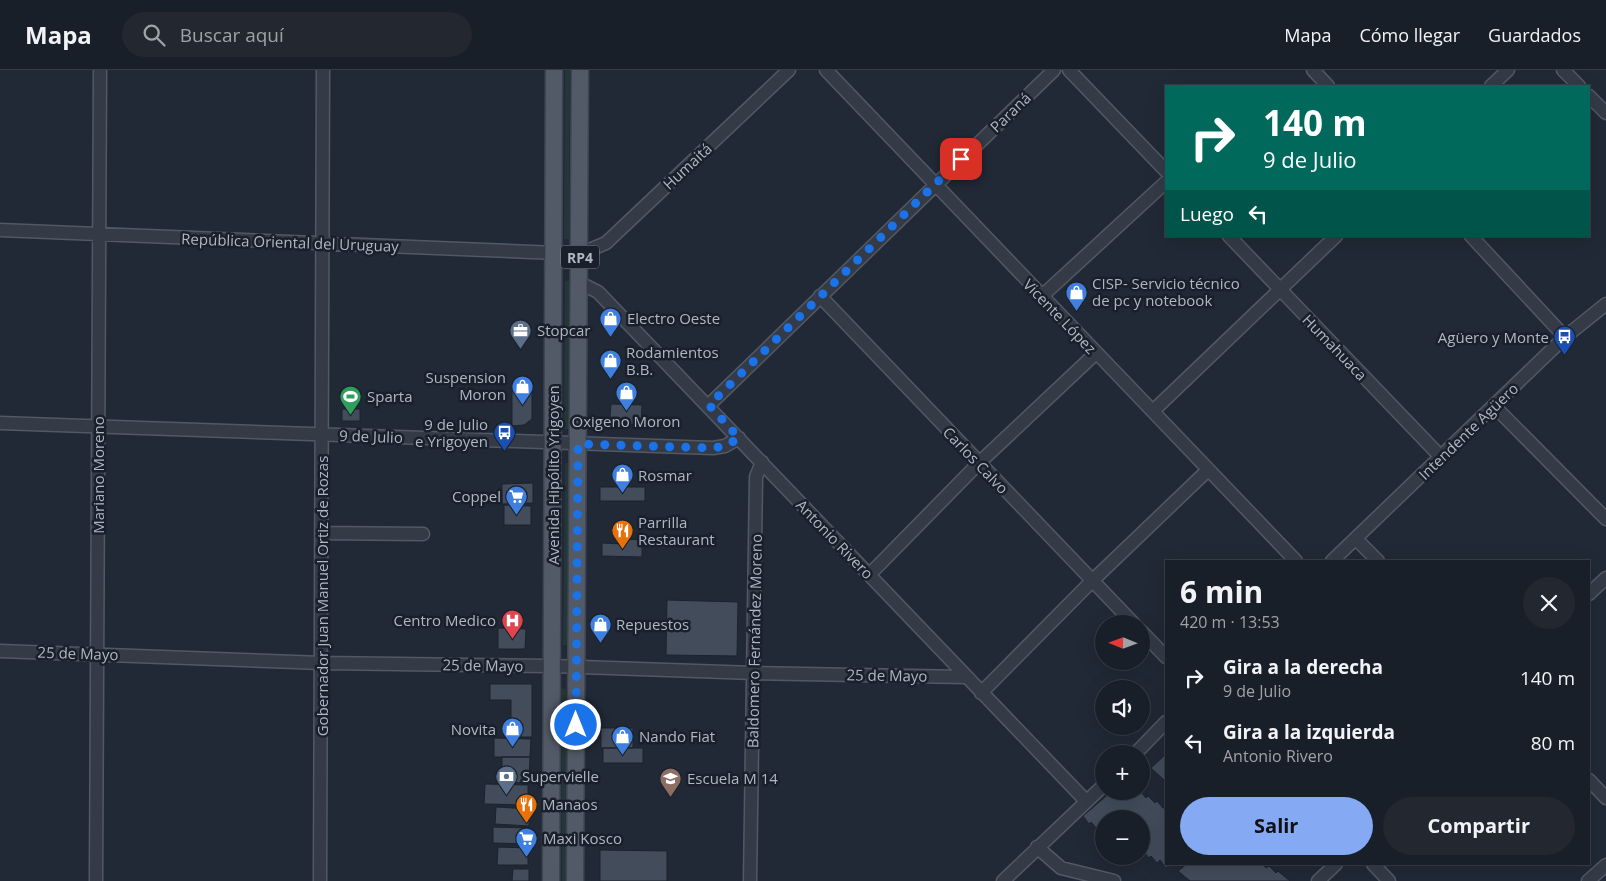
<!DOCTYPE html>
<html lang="es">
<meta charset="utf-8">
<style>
:root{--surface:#191f28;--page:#222730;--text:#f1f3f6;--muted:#9fa2a8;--line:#373d45;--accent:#85a9f2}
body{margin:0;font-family:"Open Sans",sans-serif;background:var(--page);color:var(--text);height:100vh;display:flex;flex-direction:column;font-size:19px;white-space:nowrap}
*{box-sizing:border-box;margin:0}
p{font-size:16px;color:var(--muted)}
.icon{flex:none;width:28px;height:28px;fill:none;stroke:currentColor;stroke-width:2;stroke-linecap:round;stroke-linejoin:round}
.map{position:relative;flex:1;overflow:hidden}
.details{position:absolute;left:1165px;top:490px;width:425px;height:305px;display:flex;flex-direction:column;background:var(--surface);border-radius:0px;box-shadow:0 5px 20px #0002,0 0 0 1px var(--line)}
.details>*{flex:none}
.top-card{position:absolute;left:1165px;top:15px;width:425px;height:152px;border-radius:0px;box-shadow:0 5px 20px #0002,0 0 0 1px var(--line);background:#00695c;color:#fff;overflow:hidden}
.needle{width:32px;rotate:271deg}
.tools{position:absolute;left:1095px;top:545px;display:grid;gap:10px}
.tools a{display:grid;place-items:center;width:55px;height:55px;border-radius:50%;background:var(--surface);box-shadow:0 5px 20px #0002,0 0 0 1px var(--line);font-size:25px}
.pin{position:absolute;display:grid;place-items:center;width:42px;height:42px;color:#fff;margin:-21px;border-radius:10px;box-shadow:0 2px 8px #0006}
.me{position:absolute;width:55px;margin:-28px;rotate:0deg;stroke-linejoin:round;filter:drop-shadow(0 0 4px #0008)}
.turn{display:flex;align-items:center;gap:18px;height:105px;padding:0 15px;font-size:22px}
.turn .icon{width:65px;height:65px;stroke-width:2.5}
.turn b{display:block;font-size:35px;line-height:42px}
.then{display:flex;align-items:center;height:48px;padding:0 15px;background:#0003;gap:10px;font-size:19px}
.round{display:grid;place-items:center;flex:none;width:52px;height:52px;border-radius:26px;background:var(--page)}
.summary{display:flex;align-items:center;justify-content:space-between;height:85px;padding:0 15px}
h1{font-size:30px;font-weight:700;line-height:38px}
.button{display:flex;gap:10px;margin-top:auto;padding:10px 15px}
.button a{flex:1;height:58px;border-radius:30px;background:var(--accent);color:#111;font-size:20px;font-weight:700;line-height:58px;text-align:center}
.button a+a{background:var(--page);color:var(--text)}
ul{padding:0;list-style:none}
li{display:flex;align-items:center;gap:15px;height:65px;padding:0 15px}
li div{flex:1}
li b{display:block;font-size:19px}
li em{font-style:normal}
header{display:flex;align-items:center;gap:30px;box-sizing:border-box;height:70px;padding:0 25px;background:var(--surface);border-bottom:1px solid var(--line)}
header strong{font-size:24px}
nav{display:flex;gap:28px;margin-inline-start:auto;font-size:18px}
.search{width:350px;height:45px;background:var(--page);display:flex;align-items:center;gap:12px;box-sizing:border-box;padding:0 18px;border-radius:28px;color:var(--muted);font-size:19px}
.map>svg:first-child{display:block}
.green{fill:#243638}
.building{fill:#424c5b;stroke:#1c222d}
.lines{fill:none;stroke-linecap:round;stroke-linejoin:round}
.minor-casing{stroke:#525965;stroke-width:15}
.major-casing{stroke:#3e4451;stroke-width:19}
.minor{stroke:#343b47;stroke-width:12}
.major{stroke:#525a67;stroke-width:16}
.route{stroke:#1a73e8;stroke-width:9;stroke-dasharray:0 16.2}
.labels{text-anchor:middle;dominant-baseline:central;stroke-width:5;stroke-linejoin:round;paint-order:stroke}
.shield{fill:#1a202b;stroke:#828996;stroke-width:1}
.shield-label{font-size:14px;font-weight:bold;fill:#afb6c4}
.street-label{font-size:15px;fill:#afb6c4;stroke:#1a202b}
.poi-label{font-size:15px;fill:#afb6c4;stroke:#1a202b;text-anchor:start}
</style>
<header>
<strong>Mapa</strong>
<div class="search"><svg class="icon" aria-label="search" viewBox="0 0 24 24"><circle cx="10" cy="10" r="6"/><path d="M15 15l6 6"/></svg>Buscar aquí</div>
<nav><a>Mapa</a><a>Cómo llegar</a><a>Guardados</a></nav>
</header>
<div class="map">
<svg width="1606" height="811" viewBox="0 0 1606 811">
<rect width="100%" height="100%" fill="#212936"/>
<path class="green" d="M565 0H570L569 169H564Z
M565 211H569V359H564Z
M565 393H569L567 575H563Z
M561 618 566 619V811H562Z"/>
<path class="building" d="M512 321H532V349L524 355 512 356Z
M611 334 642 335 641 355 616 354 610 346Z
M342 339H360V351H342Z
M533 413V433L502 434V414Z
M600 417H645V431H600Z
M504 435 531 436V455H504Z
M622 469 642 470V487L602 486V473L622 474Z
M667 530 738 532 737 586 666 585Z
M498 558 526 559 525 579H498Z
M490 614H532V667H511V630H490Z
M601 658H633V678H601Z
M494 668 531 669 530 687H494Z
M603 678H643V693H603Z
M1166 684V709L1164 710 1151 698Z
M502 687H530L529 713 502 712Z
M485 714 528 715V735L484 734Z
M1112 721 1138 723 1140 721 1146 728 1148 726 1155 733 1157 731 1163 738H1166V794H1170L1166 798 1160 790 1157 793 1151 786 1149 788 1143 781 1141 783V749H1104V763L1099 757 1097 759 1091 752 1089 754 1083 746Z
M496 737 529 739V756L495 754Z
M493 757 529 758V774L493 773Z
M498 777 528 778V795H497Z
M600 780 667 781V811H600Z
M1187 794H1263L1266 798 1269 796 1276 803 1278 801 1290 811H1190L1178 801Z
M513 799H529V811H512Z"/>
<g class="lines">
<defs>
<path id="minor" d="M826 0 1296 491
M1069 0 1166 101
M1313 0 1328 16
M1563 0 1579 16
M1491 16 1508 0
M1589 26 1606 43
M0 160 580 184 606 173 789 0
M1229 166 1441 387
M1471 166 1565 267
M580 213 598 222 1086 731
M820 226 1134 554
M1042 226 1166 112
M709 335 1054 0
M1494 336 1606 449
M1153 341 1336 166
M0 353 713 378 725 376 739 368
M322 463 423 464
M1356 469 1378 491
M1332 491 1565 267 1606 234
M870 504 979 393 1096 283
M1589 524 1606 508
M1141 561 1166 587
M0 581 322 593 552 596 754 603 965 607
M981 623 1092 511 1208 400
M1135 684 1166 652
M1589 710 1606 728
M1037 777 1061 798 1114 811
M1373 794 1389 811
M96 811 100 0
M320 811 323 0
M750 811 756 407 762 392
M1003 811 1104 715
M1318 811 1336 794
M1588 811 1606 795"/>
<path id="major" d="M551 811 554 0
M575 811 580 0"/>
</defs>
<use href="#minor" class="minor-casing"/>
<use href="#major" class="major-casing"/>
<use href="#minor" class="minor"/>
<use href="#major" class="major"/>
</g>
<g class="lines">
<path class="route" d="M576 655 578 374 713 378 725 376 739 368 709 335 961 89"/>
</g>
<defs>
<symbol id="shop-pin" viewBox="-11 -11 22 30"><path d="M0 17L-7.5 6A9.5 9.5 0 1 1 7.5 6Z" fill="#3f7fe0" stroke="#1a202b"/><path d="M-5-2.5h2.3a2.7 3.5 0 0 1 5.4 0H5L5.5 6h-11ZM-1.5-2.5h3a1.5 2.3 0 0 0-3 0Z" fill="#fff"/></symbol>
<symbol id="office-pin" viewBox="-11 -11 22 30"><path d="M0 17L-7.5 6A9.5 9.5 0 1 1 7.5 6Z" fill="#5c6f8a" stroke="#1a202b"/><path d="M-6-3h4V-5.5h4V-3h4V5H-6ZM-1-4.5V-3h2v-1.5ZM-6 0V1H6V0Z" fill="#fff"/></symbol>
<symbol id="bus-pin" viewBox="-11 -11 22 30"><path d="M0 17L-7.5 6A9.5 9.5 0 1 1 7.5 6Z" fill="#1a4fb4" stroke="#1a202b"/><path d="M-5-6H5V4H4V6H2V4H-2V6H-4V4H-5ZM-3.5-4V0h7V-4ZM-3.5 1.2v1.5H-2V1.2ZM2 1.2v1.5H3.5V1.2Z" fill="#fff"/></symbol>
<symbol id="stadium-pin" viewBox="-11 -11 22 30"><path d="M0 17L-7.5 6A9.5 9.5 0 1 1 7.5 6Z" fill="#2e9e5b" stroke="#1a202b"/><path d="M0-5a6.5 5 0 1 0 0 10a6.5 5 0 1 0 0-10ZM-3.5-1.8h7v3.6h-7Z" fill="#fff"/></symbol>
<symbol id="supermarket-pin" viewBox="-11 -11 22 30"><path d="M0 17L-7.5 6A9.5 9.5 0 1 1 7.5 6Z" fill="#3f7fe0" stroke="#1a202b"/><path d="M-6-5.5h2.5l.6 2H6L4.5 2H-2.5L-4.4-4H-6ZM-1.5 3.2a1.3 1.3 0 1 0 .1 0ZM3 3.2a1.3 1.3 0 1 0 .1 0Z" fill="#fff"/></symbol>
<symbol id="restaurant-pin" viewBox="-11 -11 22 30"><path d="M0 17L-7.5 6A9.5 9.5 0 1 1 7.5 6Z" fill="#e8710a" stroke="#1a202b"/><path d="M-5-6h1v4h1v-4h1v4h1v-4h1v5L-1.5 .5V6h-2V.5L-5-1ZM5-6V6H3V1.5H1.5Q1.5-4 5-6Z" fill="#fff"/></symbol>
<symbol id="hospital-pin" viewBox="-11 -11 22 30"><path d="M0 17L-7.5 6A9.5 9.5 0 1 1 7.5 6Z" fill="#e0444e" stroke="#1a202b"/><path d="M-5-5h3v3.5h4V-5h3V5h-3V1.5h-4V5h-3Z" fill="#fff"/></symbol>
<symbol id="bank-pin" viewBox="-11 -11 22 30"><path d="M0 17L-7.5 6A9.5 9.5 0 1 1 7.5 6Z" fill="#5c6f8a" stroke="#1a202b"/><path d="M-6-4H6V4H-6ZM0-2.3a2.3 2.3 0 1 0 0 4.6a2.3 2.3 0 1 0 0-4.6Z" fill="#fff"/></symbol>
<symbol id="school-pin" viewBox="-11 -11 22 30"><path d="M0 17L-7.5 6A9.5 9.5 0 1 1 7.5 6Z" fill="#8d6e63" stroke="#1a202b"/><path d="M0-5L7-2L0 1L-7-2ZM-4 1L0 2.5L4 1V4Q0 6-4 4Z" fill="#fff"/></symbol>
</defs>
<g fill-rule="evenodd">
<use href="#shop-pin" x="1064" y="210" width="25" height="34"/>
<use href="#shop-pin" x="598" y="236" width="25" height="34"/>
<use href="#office-pin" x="508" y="248" width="25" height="34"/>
<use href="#bus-pin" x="1552" y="254" width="25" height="34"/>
<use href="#shop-pin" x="598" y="278" width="25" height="34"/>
<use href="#shop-pin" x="510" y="304" width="25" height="34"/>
<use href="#shop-pin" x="614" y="310" width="25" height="34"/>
<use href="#stadium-pin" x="338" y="314" width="25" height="34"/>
<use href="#bus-pin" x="492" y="350" width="25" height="34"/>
<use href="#shop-pin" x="610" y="392" width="25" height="34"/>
<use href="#supermarket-pin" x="504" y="414" width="25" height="34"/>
<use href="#restaurant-pin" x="610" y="448" width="25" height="34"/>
<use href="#hospital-pin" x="500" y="538" width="25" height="34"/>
<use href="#shop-pin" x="588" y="542" width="25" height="34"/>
<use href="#shop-pin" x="500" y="646" width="25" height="34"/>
<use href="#shop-pin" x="610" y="654" width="25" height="34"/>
<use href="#bank-pin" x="494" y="694" width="25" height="34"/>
<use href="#school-pin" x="658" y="696" width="25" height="34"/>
<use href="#restaurant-pin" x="514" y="722" width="25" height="34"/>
<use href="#supermarket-pin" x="514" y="756" width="25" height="34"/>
</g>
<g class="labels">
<rect class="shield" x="561" y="175.5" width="38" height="23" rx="4"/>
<g class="shield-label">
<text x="580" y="187">RP4</text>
</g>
<g class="street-label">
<text transform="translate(1010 42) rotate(-44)">Paraná</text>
<text transform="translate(687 96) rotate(-43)">Humaitá</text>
<text transform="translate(290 172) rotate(2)">República Oriental del Uruguay</text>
<text transform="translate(1060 246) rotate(46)">Vicente López</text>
<text transform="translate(1335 277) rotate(46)">Humahuaca</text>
<text transform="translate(1468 361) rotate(-44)">Intendente Agüero</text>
<text transform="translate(371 366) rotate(2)">9 de Julio</text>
<text transform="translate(976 390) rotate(46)">Carlos Calvo</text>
<text transform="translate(98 405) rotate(-90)">Mariano Moreno</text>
<text transform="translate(553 405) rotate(-90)">Avenida Hipólito Yrigoyen</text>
<text transform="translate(835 469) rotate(46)">Antonio Rivero</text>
<text transform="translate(322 526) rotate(-90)">Gobernador Juan Manuel Ortiz de Rozas</text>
<text transform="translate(754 571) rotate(-89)">Baldomero Fernández Moreno</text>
<text transform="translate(78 583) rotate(2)">25 de Mayo</text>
<text transform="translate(483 595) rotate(1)">25 de Mayo</text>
<text transform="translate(887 605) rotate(1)">25 de Mayo</text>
</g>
<g class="poi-label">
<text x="1092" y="213">CISP- Servicio técnico<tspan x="1092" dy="17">de pc y notebook</tspan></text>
<text x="627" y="248">Electro Oeste</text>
<text x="537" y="260">Stopcar</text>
<text x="1549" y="267" text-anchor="end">Agüero y Monte</text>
<text x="626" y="282">Rodamientos<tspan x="626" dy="17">B.B.</tspan></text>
<text x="506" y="307" text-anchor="end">Suspension<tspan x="506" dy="17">Moron</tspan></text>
<text x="367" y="326">Sparta</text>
<text x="626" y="351" text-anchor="middle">Oxigeno Moron</text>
<text x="488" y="354" text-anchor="end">9 de Julio<tspan x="488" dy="17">e Yrigoyen</tspan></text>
<text x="638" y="405">Rosmar</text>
<text x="501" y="426" text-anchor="end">Coppel</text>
<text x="638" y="452">Parrilla<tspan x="638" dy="17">Restaurant</tspan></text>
<text x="496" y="550" text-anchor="end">Centro Medico</text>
<text x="616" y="554">Repuestos</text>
<text x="496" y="659" text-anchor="end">Novita</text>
<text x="639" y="666">Nando Fiat</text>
<text x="522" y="706">Supervielle</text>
<text x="687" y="708">Escuela M 14</text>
<text x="542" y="734">Manaos</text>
<text x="543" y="768">Maxi Kosco</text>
</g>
</g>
</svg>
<div class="tools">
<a><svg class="needle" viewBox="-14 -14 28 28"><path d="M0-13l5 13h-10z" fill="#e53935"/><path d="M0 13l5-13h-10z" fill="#9fa2a8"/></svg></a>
<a><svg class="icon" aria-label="sound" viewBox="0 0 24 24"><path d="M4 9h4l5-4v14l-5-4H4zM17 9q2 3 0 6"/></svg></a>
<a>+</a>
<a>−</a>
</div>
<div class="pin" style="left:961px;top:89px;background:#d93025"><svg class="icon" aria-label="arrive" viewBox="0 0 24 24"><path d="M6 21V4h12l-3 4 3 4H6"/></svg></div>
<svg class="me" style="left:576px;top:655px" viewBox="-20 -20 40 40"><circle r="17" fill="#1a73e8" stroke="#fff" stroke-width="3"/><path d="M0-11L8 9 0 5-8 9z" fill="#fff"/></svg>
<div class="top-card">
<div class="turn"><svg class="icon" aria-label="right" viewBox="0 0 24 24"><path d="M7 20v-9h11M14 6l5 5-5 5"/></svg><div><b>140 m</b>9 de Julio</div></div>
<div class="then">Luego<svg class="icon" aria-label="left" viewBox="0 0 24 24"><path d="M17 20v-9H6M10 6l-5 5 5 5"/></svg></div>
</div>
<section class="details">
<div class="summary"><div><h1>6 min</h1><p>420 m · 13:53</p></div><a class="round"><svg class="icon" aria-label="close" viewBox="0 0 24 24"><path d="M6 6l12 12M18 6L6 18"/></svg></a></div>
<ul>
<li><svg class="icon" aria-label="right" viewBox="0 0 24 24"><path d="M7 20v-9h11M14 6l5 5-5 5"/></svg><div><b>Gira a la derecha</b><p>9 de Julio</p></div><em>140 m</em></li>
<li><svg class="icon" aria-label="left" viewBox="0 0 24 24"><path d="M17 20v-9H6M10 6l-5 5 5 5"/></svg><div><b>Gira a la izquierda</b><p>Antonio Rivero</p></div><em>80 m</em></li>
</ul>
<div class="button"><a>Salir</a><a>Compartir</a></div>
</section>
</div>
